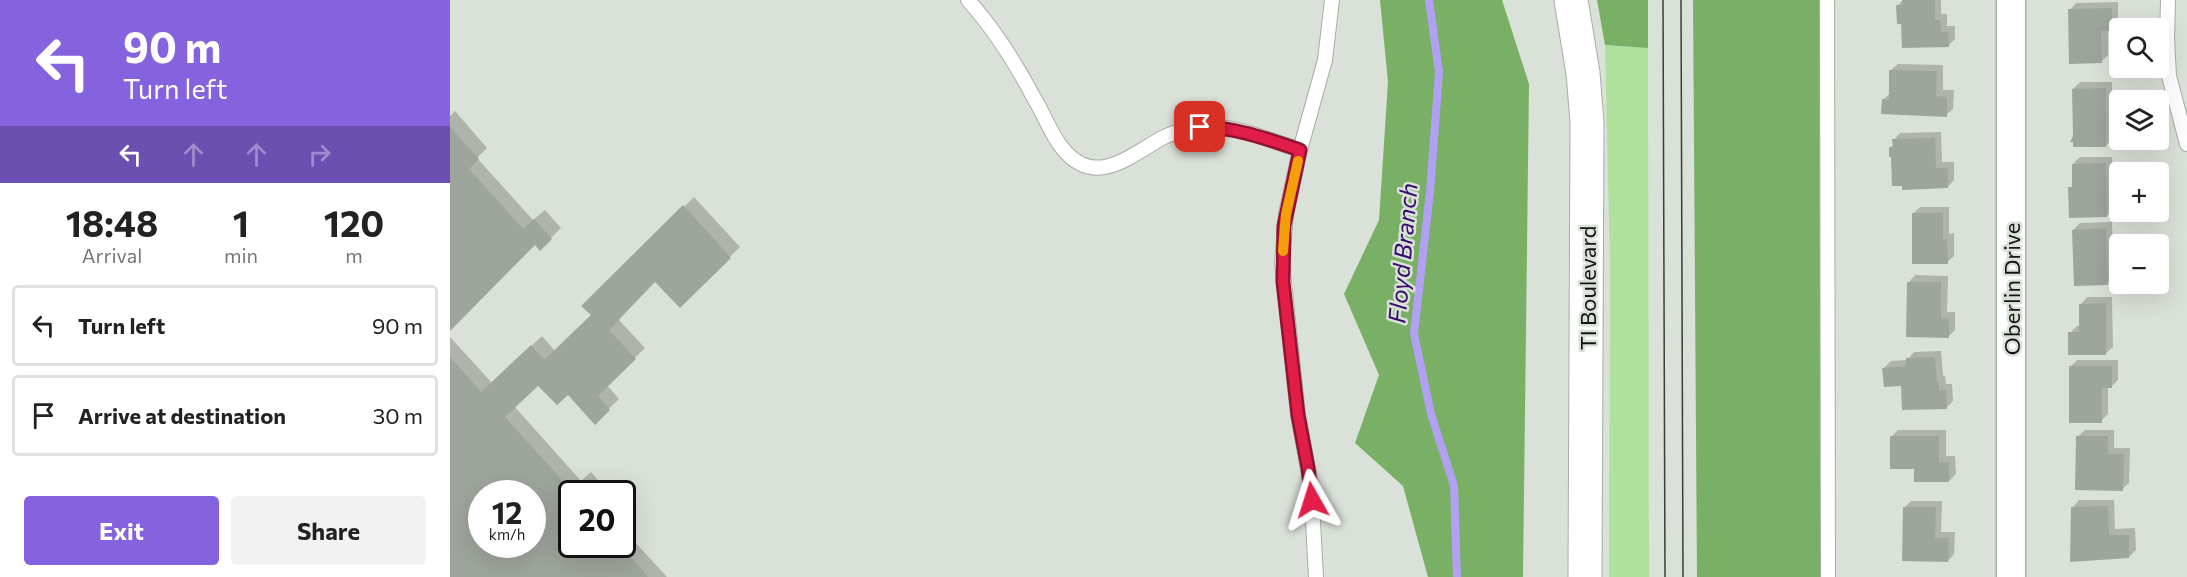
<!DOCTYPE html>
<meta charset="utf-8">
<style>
:root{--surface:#fff;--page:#f2f2f2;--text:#222;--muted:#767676;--line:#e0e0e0;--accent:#8663de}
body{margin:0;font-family:Commissioner,sans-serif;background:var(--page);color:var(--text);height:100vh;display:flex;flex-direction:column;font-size:22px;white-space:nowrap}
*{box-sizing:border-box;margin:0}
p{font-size:20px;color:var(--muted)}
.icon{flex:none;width:33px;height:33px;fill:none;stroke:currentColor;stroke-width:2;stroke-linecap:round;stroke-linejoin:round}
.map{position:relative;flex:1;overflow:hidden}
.side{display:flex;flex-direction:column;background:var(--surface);width:450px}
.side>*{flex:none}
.hud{background:#8663de;color:#fff;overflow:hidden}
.tools{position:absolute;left:1659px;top:18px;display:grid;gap:12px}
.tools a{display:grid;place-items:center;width:60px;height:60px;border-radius:6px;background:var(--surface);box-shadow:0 6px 24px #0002;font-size:30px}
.speed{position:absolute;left:18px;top:480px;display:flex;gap:12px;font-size:30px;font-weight:700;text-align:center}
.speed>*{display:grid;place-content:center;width:78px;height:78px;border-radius:50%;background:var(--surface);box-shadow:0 6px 24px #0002;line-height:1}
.speed small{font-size:15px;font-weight:400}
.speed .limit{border:3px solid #111;border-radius:9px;background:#fff;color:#111}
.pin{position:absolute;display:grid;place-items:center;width:51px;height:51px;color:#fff;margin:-26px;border-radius:12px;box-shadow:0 3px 9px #0006}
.me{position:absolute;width:66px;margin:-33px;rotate:354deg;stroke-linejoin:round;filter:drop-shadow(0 0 4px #0008)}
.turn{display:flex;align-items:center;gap:21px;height:126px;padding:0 24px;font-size:27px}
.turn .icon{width:78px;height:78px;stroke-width:2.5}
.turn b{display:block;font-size:42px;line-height:51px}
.lanes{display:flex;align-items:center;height:57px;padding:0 24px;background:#0003;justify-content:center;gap:30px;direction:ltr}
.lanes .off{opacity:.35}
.eta{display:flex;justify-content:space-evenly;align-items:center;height:102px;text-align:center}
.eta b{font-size:36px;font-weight:700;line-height:42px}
.cta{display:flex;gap:12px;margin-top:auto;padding:12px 24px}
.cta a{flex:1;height:69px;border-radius:6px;background:var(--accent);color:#fff;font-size:24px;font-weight:700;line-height:69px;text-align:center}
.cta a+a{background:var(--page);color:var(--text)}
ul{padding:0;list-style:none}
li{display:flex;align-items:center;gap:18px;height:81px;margin:0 12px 9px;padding:0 12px;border:3px solid var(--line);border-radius:6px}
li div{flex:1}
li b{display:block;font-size:22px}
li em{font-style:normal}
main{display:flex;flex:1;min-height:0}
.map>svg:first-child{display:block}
.green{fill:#afe19d}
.forest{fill:#79b065}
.shadow{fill:#0003;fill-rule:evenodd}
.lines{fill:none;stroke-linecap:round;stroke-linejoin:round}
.stream{stroke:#b2a0f3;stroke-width:8}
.building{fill:#9ea59c;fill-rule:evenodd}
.service-casing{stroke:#a8aea5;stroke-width:16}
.minor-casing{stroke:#a8aea5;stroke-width:31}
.tertiary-casing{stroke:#a8aea5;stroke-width:35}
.service{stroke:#fff;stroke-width:14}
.minor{stroke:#fff;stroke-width:28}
.tertiary{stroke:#fff;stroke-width:33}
.tram{stroke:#3b3e3a;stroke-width:1.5}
.route-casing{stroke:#92132f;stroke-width:15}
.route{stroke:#e11d48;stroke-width:10}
.slow{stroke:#f59e0b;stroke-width:10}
.labels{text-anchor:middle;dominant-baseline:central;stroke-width:5;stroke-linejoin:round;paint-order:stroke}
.street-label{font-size:22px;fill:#121411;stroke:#dae1d8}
.water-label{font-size:24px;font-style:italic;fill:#340b6d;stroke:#dae1d8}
</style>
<main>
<section class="side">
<div class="hud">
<div class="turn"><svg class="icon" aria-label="left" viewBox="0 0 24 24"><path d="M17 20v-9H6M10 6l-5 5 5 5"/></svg><div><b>90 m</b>Turn left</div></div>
<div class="lanes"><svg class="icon" aria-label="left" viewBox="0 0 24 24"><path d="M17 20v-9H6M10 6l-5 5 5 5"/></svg><svg class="icon off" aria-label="ahead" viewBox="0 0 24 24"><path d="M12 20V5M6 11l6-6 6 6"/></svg><svg class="icon off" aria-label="ahead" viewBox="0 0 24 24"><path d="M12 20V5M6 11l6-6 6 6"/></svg><svg class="icon off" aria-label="right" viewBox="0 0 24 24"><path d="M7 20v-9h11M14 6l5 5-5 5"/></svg></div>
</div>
<div class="eta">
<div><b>18:48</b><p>Arrival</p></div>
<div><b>1</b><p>min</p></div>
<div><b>120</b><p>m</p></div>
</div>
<ul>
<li><svg class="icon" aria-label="left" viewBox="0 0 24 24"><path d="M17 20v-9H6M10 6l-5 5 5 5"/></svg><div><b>Turn left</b></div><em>90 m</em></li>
<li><svg class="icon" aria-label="arrive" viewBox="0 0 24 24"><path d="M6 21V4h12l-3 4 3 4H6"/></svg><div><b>Arrive at destination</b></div><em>30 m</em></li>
</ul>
<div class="cta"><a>Exit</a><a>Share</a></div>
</section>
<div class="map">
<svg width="1737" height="577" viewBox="0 0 1737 577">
<rect width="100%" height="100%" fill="#dae1d8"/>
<path class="green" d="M1155 45 1198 48 1199 577H1159L1160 265Z"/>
<path class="forest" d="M930 0H1052L1079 84 1073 577H978L953 486 905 443 929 375 894 294 929 220 938 82Z
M1147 0H1198V48L1155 45Z
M1243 0H1384L1383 577H1247Z"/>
<path class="shadow" d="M1453 0H1491V14H1497V26H1505V39L1498 46 1453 23 1447 6Z
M1668 2V23L1662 30H1658V55L1651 62 1620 10 1626 3Z
M1448 64 1493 65V90H1504L1503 109 1496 115 1433 100 1441 92V70Z
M1630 82H1662V139L1656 146 1624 137 1623 89Z
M5 111 37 148 27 158 83 220 95 210 111 228 90 249 85 243 0 329V116Z
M1491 132 1492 162H1504V180L1498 187 1442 155 1440 148 1444 144V140L1450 133Z
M1630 157H1662L1664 209 1657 216 1620 188 1624 184 1623 164Z
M244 197 290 247 230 306 206 280 168 319 195 348 157 385 169 399 145 422 118 393 88 384 64 406 131 481 141 472 160 494H122V544H172V528L217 577H0V337L42 383 92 336 105 351 143 314 134 306ZM32 494H82V544H32Z
M1470 207H1499V234L1504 233V256L1497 262 1463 214Z
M1662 222 1664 277 1657 283 1623 230 1630 223Z
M1465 275 1498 276 1497 312H1505V330L1498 337 1459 282Z
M1637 297H1662L1663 347 1656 353 1620 333 1627 326H1631V304Z
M1491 351 1493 376H1495L1496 384H1502L1503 401 1496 408 1453 385 1434 368 1441 361 1457 360 1464 352Z
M1627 360H1668V380L1661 387H1658V414L1651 421 1620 367Z
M1448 430H1496V456H1505L1506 474 1499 481 1465 467 1441 437Z
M1635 430H1664V448H1680L1679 483 1672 489 1628 436Z
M1629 500H1664L1665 529 1685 528 1686 550 1679 557 1623 507Z
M1461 501H1492L1491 532H1505L1504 554 1498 561 1454 508Z"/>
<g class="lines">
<path class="stream" d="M979 0 989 72 980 192 964 334 981 414 1004 486 1007 577"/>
</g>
<path class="building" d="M1452 0H1485V20H1490L1491 32H1498L1499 47 1452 48 1451 24H1447L1446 5H1453Z
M1662 8V31H1651L1652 63 1619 64 1618 9Z
M1439 70 1487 71 1486 96 1497 97V117L1431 114 1432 99 1439 100Z
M1656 88V147H1623V142H1620L1623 136 1622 89Z
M0 127 29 159 19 169 73 229 84 219 102 239 90 251 85 245 0 331Z
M1485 138 1486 168H1498V188L1452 190V186H1442L1441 157H1439V147H1443L1442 139Z
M1656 163 1657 217 1619 218 1618 187H1622V164Z
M233 205 281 258 230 308 205 282 159 330 186 359 148 396 160 410 145 425 118 395 107 405 88 386 55 417 120 489 131 481 142 494H122V544H169L198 577H0V357L31 392 81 345 94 360 141 315 131 306ZM32 494H82V544H32Z
M1462 213H1493V240L1497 239 1498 264H1462Z
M1656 228 1658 285 1624 286 1622 230Z
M1457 282H1491V318L1499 319V338L1456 337Z
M1656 303V355H1618V332H1629V304Z
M1485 357 1487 382H1489V390H1496L1497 409 1452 410 1451 386 1434 387 1432 368 1456 366V358Z
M1619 366H1662V388H1652V423H1619Z
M1440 436H1489V462H1499V482H1464V469H1440Z
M1626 436H1658V454H1674L1673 491 1625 490Z
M1658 506 1659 535H1679V558L1620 562 1621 507Z
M1453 507H1486L1485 538H1499L1498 562 1452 561Z"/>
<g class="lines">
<defs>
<path id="service" d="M518 0C545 30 565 62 584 98 594 114 601 135 613 149 646 189 680 155 714 137 725 132 736 129 748 127 783 123 818 140 850 150
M1377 0 1378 577
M1718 0 1717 39 1719 76 1737 144
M866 577 861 485 848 415 832 263 836 214 850 150 875 60 882 0"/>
<path id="minor" d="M1561 577V0"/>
<path id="tertiary" d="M1121 0 1133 73 1137 122 1135 577"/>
</defs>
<use href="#service" class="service-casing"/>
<use href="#minor" class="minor-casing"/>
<use href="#tertiary" class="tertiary-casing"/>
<use href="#service" class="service"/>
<use href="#minor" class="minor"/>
<use href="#tertiary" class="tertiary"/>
<path class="tram" d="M1213 0 1215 577
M1231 0 1233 577"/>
</g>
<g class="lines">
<defs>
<path id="route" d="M750 127C785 127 817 139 850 150L834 226 833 282 848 415 858 468 862 500"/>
</defs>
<use href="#route" class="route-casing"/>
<use href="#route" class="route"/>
<path class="slow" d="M833 251 836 214 848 161"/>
</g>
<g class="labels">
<g class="street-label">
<text transform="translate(1137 288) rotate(-90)">TI Boulevard</text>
<text transform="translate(1561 289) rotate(-90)">Oberlin Drive</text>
</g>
<g class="water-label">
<text transform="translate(952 253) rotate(-85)">Floyd Branch</text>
</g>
</g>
</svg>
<div class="tools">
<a><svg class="icon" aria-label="search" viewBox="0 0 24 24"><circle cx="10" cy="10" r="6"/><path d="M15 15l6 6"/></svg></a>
<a><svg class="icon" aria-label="layers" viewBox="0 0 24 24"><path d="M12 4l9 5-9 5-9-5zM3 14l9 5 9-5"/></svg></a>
<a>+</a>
<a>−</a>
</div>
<div class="speed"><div>12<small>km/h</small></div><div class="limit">20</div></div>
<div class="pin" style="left:750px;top:127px;background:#d93025"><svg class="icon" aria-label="arrive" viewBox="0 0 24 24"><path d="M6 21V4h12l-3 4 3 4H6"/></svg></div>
<svg class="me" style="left:862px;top:500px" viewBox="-20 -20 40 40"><path d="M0-17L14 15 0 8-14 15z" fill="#e11d48" stroke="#fff" stroke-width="4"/></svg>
</div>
</main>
